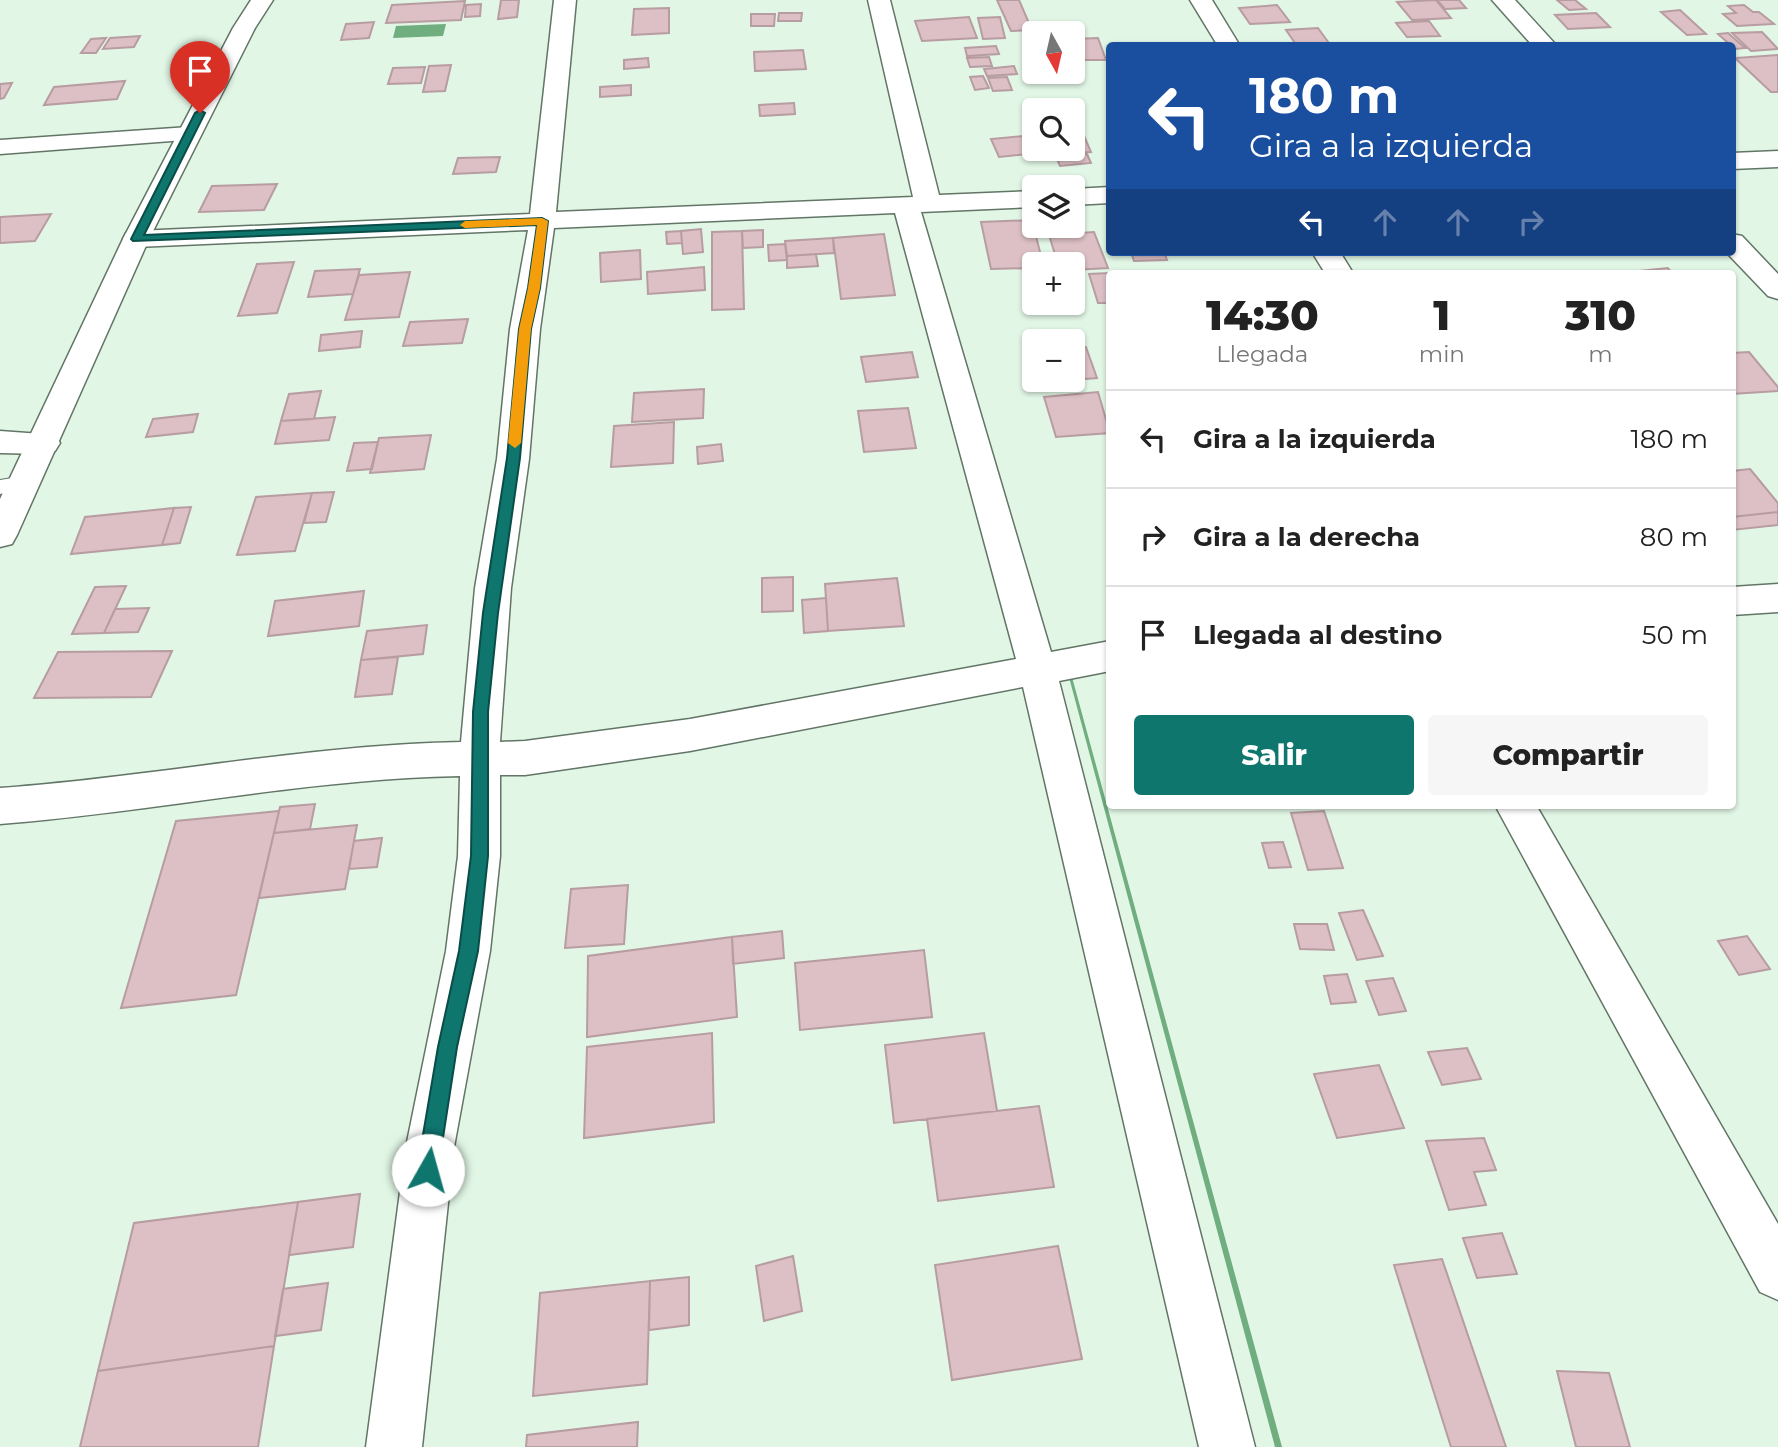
<!DOCTYPE html>
<html lang="es">
<meta charset="utf-8">
<style>
:root{--surface:#fff;--page:#f6f6f6;--text:#222;--muted:#767676;--line:#e0e0e0;--accent:#0f766e}
body{margin:0;font-family:Montserrat,sans-serif;background:var(--page);color:var(--text);height:100vh;display:flex;flex-direction:column;font-size:26px;white-space:nowrap}
*{box-sizing:border-box;margin:0}
p{font-size:23px;color:var(--muted)}
.icon{flex:none;width:38px;height:38px;fill:none;stroke:currentColor;stroke-width:2;stroke-linecap:round;stroke-linejoin:round}
.map{position:relative;flex:1;overflow:hidden}
.panel{position:absolute;left:1106px;top:270px;width:630px;height:539px;display:flex;flex-direction:column;background:var(--surface);border-radius:7px;box-shadow:0 2px 5px #0004}
.panel>*{flex:none}
.banner{position:absolute;left:1106px;top:42px;width:630px;height:214px;border-radius:7px;box-shadow:0 2px 5px #0004;background:#1a4fa0;color:#fff;overflow:hidden}
.needle{width:46px;rotate:172deg}
.fabs{position:absolute;left:1022px;top:21px;display:grid;gap:14px}
.fabs a{display:grid;place-items:center;width:63px;height:63px;border-radius:7px;background:var(--surface);box-shadow:0 2px 5px #0004;font-size:35px}
.pin{position:absolute;display:grid;place-items:center;width:60px;height:60px;color:#fff;margin:-72px -30px;border-radius:50% 50% 50% 0;rotate:-45deg;box-shadow:0 0 7px #0007}
.pin .icon{rotate:45deg}
.me{position:absolute;width:77px;margin:-38px;rotate:7deg;stroke-linejoin:round;filter:drop-shadow(0 0 5px #0008)}
.turn{display:flex;align-items:center;gap:24px;height:147px;padding:0 28px;font-size:32px}
.turn .icon{width:91px;height:91px;stroke-width:2.5}
.turn b{display:block;font-size:49px;line-height:60px}
.lanes{display:flex;align-items:center;height:66px;padding:0 28px;background:#0003;justify-content:center;gap:35px;direction:ltr}
.lanes .off{opacity:.35}
.eta{display:flex;justify-content:space-evenly;align-items:center;height:119px;text-align:center}
.eta b{font-size:42px;font-weight:800;line-height:49px}
.button{display:flex;gap:14px;margin-top:auto;padding:14px 28px}
.button a{flex:1;height:80px;border-radius:7px;background:var(--accent);color:#fff;font-size:28px;font-weight:800;line-height:80px;text-align:center}
.button a+a{background:var(--page);color:var(--text)}
ul{padding:0;list-style:none}
li{display:flex;align-items:center;gap:21px;height:98px;padding:0 28px;border-top:2px solid var(--line)}
li div{flex:1}
li b{display:block;font-size:26px}
li em{font-style:normal}
.map>svg:first-child{display:block}
.water{fill:#70ad7f}
.building{fill:#dcc0c5;stroke:#b79ca1;stroke-width:2}
.lines{fill:none;stroke-linecap:round;stroke-linejoin:round}
.service-casing{stroke:#627566;stroke-width:2}
.minor-casing{stroke:#627566;stroke-width:3}
.tertiary-casing{stroke:#627566;stroke-width:3}
.service{fill:#fff;fill-rule:evenodd}
.minor{fill:#fff;fill-rule:evenodd}
.tertiary{fill:#fff;fill-rule:evenodd}
.route{fill:#0f766e;stroke:#0a4d48;stroke-width:2}
.slow{fill:#f59e0b}
</style>
<div class="map">
<svg width="1778" height="1447" viewBox="0 0 1778 1447">
<rect width="100%" height="100%" fill="#e1f6e5"/>
<path class="water" d="M446 24 443 36 393 38 396 26Z
M1066 666H1069L1282 1447H1275Z"/>
<path class="building" d="M501 0H519L517 17 498 19Z
M997 0H1019L1032 30 1011 31Z
M1436 0 1451 18 1412 20 1397 2Z
M1437 0H1459L1466 8 1445 9Z
M1557 0H1575L1586 9 1569 10Z
M465 1 461 20 386 23 392 5Z
M481 4 480 16 465 17 466 5Z
M1277 5 1290 22 1250 24 1239 8Z
M1744 5 1753 12H1759L1774 24 1737 26 1723 14 1736 13 1728 6Z
M669 8V33L632 35 634 9Z
M1680 10 1706 34 1687 35 1661 12Z
M779 13H802L801 21H778Z
M1596 13 1610 27 1568 29 1555 15Z
M751 14H775L774 26H751Z
M969 17 977 38 922 41 915 21Z
M1000 17 1005 38 983 39 978 18Z
M1429 21 1440 36 1407 37 1396 23Z
M374 22 369 38 341 40 346 24Z
M1318 28 1331 46H1297L1286 30Z
M1762 32 1778 49 1751 51 1732 33Z
M1728 33 1745 48 1735 49 1718 34Z
M140 36 134 47 103 49 110 38Z
M106 38 96 53H81L91 39Z
M1098 38 1106 60H1078L1073 39Z
M996 46 999 54 967 56 965 48Z
M803 50 806 69 755 71 754 52Z
M1778 55V92H1771L1735 58Z
M989 57 992 66 970 67 967 58Z
M648 58 649 67 624 69V60Z
M451 65 445 91 423 92 429 66Z
M1014 66 1017 74 987 76 984 69Z
M425 67 421 83 388 84 393 68Z
M983 76 989 88 975 90 970 77Z
M1007 77 1012 90 993 91 988 78Z
M125 81 117 99 44 105 54 87Z
M12 83 4 98 0 99V84Z
M631 85V95L600 97V87Z
M794 103 795 114 760 116 759 105Z
M1073 131H1082L1091 152 1057 154 1054 149H1073Z
M1034 135V149H1043L1045 152 999 157 991 139Z
M1087 154 1091 163 1060 166 1056 157Z
M500 157 496 172 453 174 458 158Z
M277 184 264 210 199 212 212 186Z
M51 214 35 241 0 243V217Z
M1032 220 1043 264H1034V268L991 269 981 222Z
M701 229 703 252 683 254 681 231Z
M763 230V247L743 248 742 231Z
M681 231 682 243 667 244 666 232Z
M742 231 744 309 712 310V232Z
M1094 232 1108 268 1073 270V264H1058L1049 235Z
M884 234 895 295 841 299 833 238Z
M833 238 834 253 787 256 785 241Z
M785 244 787 260 769 261 768 245Z
M640 250 641 279 601 282 600 253Z
M1131 252H1164L1167 260 1134 261Z
M816 254 818 266 787 268V256Z
M294 262 277 313 238 316 257 264Z
M704 267 705 290 648 294 647 272Z
M1668 268 1672 273 1629 272Z
M360 269 353 294 308 297 315 271Z
M410 272 399 317 345 320 359 275Z
M1110 273V303H1098L1089 274Z
M468 319 462 343 403 346 410 322Z
M362 331 360 347 319 351 321 335Z
M1086 347 1097 378 1073 380V349Z
M912 352 918 377 866 382 861 357Z
M1749 352 1778 387V391L1732 394V353Z
M704 389 703 418 632 422 634 393Z
M321 391 314 419 281 421 289 394Z
M1098 392 1110 433 1056 437 1044 397Z
M908 408 916 448 864 452 858 411Z
M198 414 193 432 146 437 153 419Z
M335 417 329 440 275 444 281 421Z
M674 422 673 463 611 467 614 426Z
M431 435 424 469 370 473 379 438Z
M378 442 372 469 347 471 354 443Z
M721 444 723 461 698 464 697 447Z
M1750 469 1778 503V512L1732 517V471Z
M334 492 326 522 304 523 312 493Z
M312 493 295 551 237 555 256 497Z
M191 507 180 543 162 545 174 508Z
M174 508 162 545 71 554 85 517Z
M1778 512V525L1732 530V517Z
M793 577V611L762 612V578Z
M897 578 904 626 828 631 825 584Z
M126 586 104 633 72 634 95 587Z
M364 591 359 626 268 636 275 601Z
M826 598 828 631 804 633 802 600Z
M149 608 138 632 104 633 115 609Z
M427 625 423 654 361 660 367 631Z
M172 651 151 697 34 698 58 652Z
M398 657 392 694 355 697 361 660Z
M315 804 310 829 274 833 280 807Z
M279 811 236 995 121 1008 176 821Z
M1324 811 1343 868 1308 870 1291 813Z
M357 825 345 889 259 898 274 833Z
M382 838 377 867 349 869 354 841Z
M1283 842 1291 867 1269 868 1262 843Z
M628 885 624 944 565 948 571 889Z
M1363 910 1383 956 1357 960 1339 913Z
M1294 924H1327L1334 950 1300 949Z
M782 931 784 958 733 964 732 937Z
M1747 936 1770 969 1739 975 1718 941Z
M732 937 737 1017 587 1037 588 956Z
M924 950 932 1017 800 1030 795 963Z
M1347 974 1356 1002 1331 1004 1324 976Z
M1393 978 1406 1011 1379 1015 1366 981Z
M712 1033 714 1122 584 1138 587 1047Z
M984 1033 997 1111 894 1123 885 1045Z
M1467 1048 1481 1079 1442 1085 1428 1052Z
M1379 1065 1404 1128 1337 1138 1314 1074Z
M1039 1106 1054 1187 938 1201 927 1119Z
M1484 1138 1496 1170 1474 1172 1486 1205 1449 1210 1426 1141Z
M360 1194 353 1247 289 1255 298 1202Z
M298 1202 274 1346 98 1371 134 1223Z
M1502 1233 1517 1274 1477 1278 1463 1238Z
M1058 1246 1082 1359 952 1380 935 1265Z
M793 1256 802 1311 764 1321 756 1266Z
M1442 1259 1506 1447H1451L1394 1265Z
M689 1277V1325L649 1330 650 1281Z
M650 1281 647 1384 533 1396 540 1293Z
M328 1283 321 1330 275 1336 283 1289Z
M274 1346 258 1447H80L98 1371Z
M1557 1371 1609 1373 1630 1447H1576Z
M638 1422 637 1447H526L527 1435Z"/>
<g class="lines">
<defs>
<path id="service" d="M25 476 32 478 35 483 32 488 0 494V480Z"/>
<path id="minor" d="M554 0H576L556 212 913 197 868 0H890L939 195 1034 191V207L921 212 1051 652 1110 641V671L1059 681 1255 1447H1199L1023 687 690 751 525 775H500V856L490 951 454 1147 422 1447H366L406 1147 446 951 458 856 460 776C306 779 154 812 0 824V788C154 777 307 745 461 742L475 588 497 459 510 329 528 230 136 247 126 245 123 239 126 233 136 231 530 214ZM895 213 1016 659 690 719 525 741 500 742 511 588 529 459 540 329 554 228Z
M1190 0H1212L1240 46H1218Z
M1492 0H1515L1557 46H1533Z
M189 127 198 129 201 134 198 139 0 154V140Z
M1778 151V167L1732 169V153Z
M1110 187V203L1073 205V189Z
M1732 234 1742 236 1778 274V299L1768 296 1726 252H1732Z
M1312 252H1340L1353 273H1325Z
M0 431 55 435 60 443 55 451 44 454 0 453Z
M1778 584V612L1732 615V587Z
M1495 805H1536L1778 1224V1300L1760 1292Z"/>
<path id="tertiary" d="M251 0H273L255 28 149 239 17 535 12 544 0 547V499L123 239 233 28Z"/>
</defs>
<use href="#service" class="service-casing"/>
<use href="#minor" class="minor-casing"/>
<use href="#tertiary" class="tertiary-casing"/>
<use href="#service" class="service"/>
<use href="#minor" class="minor"/>
<use href="#tertiary" class="tertiary"/>
</g>
<path class="route" d="M200 110 205 113 144 235 542 218 548 221 540 288 531 329 520 458 498 613 488 712V856L478 951 457 1047 438 1170 435 1177 428 1180 420 1177 417 1170 438 1047 459 951 471 856 473 712 483 613 507 458 519 329 528 288 537 225 133 241 131 239 195 113Z"/>
<path class="slow" d="M542 218 548 221 540 288 531 329 521 443 515 448 508 443 519 329 528 288 537 225 465 228 460 225 465 221Z"/>
</svg>
<div class="fabs">
<a><svg class="needle" viewBox="-14 -14 28 28"><path d="M0-13l5 13h-10z" fill="#e53935"/><path d="M0 13l5-13h-10z" fill="#767676"/></svg></a>
<a><svg class="icon" aria-label="search" viewBox="0 0 24 24"><circle cx="10" cy="10" r="6"/><path d="M15 15l6 6"/></svg></a>
<a><svg class="icon" aria-label="layers" viewBox="0 0 24 24"><path d="M12 4l9 5-9 5-9-5zM3 14l9 5 9-5"/></svg></a>
<a>+</a>
<a>−</a>
</div>
<div class="pin" style="left:200px;top:113px;background:#d93025"><svg class="icon" aria-label="arrive" viewBox="0 0 24 24"><path d="M6 21V4h12l-3 4 3 4H6"/></svg></div>
<svg class="me" style="left:428px;top:1170px" viewBox="-20 -20 40 40"><circle r="19" fill="#fff"/><path d="M0-13L10 11 0 6-10 11z" fill="#0f766e"/></svg>
<div class="banner">
<div class="turn"><svg class="icon" aria-label="left" viewBox="0 0 24 24"><path d="M17 20v-9H6M10 6l-5 5 5 5"/></svg><div><b>180 m</b>Gira a la izquierda</div></div>
<div class="lanes"><svg class="icon" aria-label="left" viewBox="0 0 24 24"><path d="M17 20v-9H6M10 6l-5 5 5 5"/></svg><svg class="icon off" aria-label="ahead" viewBox="0 0 24 24"><path d="M12 20V5M6 11l6-6 6 6"/></svg><svg class="icon off" aria-label="ahead" viewBox="0 0 24 24"><path d="M12 20V5M6 11l6-6 6 6"/></svg><svg class="icon off" aria-label="right" viewBox="0 0 24 24"><path d="M7 20v-9h11M14 6l5 5-5 5"/></svg></div>
</div>
<section class="panel">
<div class="eta">
<div><b>14:30</b><p>Llegada</p></div>
<div><b>1</b><p>min</p></div>
<div><b>310</b><p>m</p></div>
</div>
<ul>
<li><svg class="icon" aria-label="left" viewBox="0 0 24 24"><path d="M17 20v-9H6M10 6l-5 5 5 5"/></svg><div><b>Gira a la izquierda</b></div><em>180 m</em></li>
<li><svg class="icon" aria-label="right" viewBox="0 0 24 24"><path d="M7 20v-9h11M14 6l5 5-5 5"/></svg><div><b>Gira a la derecha</b></div><em>80 m</em></li>
<li><svg class="icon" aria-label="arrive" viewBox="0 0 24 24"><path d="M6 21V4h12l-3 4 3 4H6"/></svg><div><b>Llegada al destino</b></div><em>50 m</em></li>
</ul>
<div class="button"><a>Salir</a><a>Compartir</a></div>
</section>
</div>
